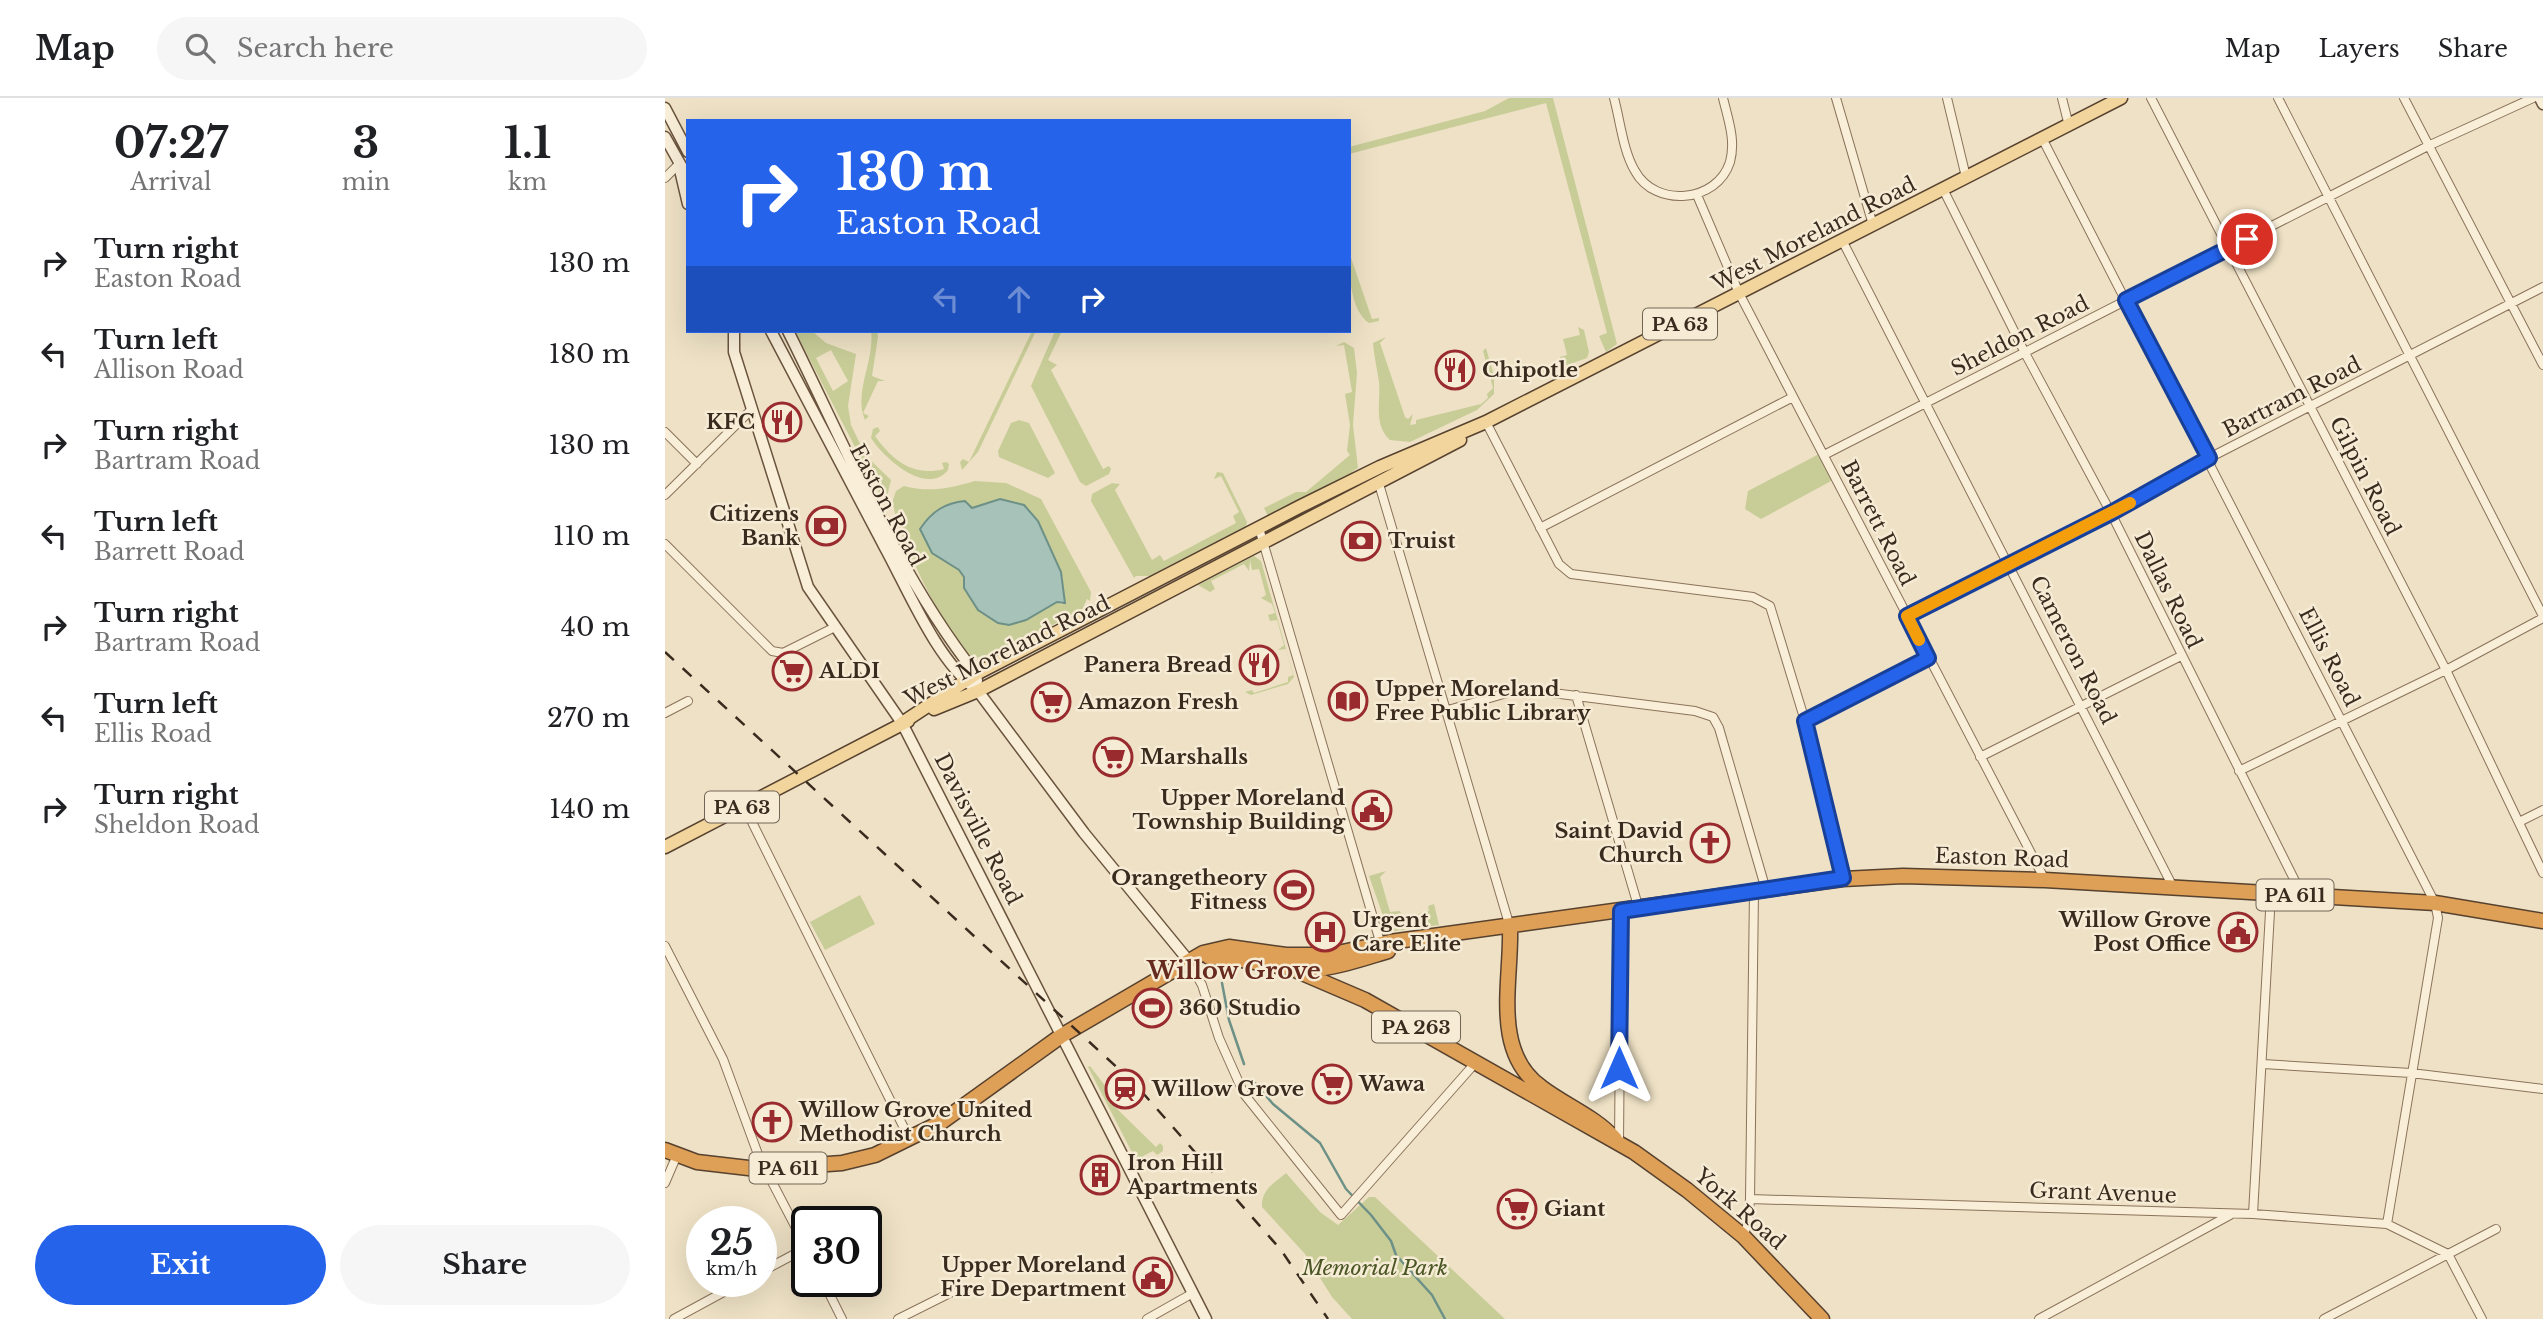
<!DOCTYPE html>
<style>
:root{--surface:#fff;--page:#f6f6f6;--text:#202124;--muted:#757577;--line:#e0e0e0;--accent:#2563eb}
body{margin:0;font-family:"Libre Baskerville",serif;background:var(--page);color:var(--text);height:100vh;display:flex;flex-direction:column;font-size:26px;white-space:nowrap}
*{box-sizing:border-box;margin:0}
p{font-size:23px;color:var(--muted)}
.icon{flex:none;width:38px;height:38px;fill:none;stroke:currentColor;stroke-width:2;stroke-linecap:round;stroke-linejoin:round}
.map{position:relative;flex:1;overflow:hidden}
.drawer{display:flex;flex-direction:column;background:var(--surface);width:665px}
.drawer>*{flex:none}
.banner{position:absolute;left:21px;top:21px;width:665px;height:214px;border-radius:0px;box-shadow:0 7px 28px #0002;background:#2563eb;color:#fff;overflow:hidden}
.speed{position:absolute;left:21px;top:1108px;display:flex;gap:14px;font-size:35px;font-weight:700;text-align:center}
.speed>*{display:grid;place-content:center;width:91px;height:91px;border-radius:50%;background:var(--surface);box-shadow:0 7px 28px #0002;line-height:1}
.speed small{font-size:18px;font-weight:400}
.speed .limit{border:4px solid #111;border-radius:10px;background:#fff;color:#111}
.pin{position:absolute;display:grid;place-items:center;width:60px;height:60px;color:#fff;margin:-30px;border:4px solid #fff;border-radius:50%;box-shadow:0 2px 7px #0007}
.me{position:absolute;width:77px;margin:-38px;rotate:0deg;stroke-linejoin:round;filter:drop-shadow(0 0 5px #0008)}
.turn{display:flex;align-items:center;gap:24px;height:147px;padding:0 35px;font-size:32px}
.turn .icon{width:91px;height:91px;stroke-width:2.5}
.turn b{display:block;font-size:49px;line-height:60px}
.lanes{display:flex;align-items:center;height:66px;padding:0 35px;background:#0003;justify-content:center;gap:35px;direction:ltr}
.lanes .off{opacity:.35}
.eta{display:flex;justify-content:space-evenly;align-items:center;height:119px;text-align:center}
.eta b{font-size:42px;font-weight:700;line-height:49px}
.button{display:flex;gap:14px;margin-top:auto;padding:14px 35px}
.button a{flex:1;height:80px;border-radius:42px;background:var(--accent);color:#fff;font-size:28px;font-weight:700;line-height:80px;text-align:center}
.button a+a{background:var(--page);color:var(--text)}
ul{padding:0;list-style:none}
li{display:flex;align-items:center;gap:21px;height:91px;padding:0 35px}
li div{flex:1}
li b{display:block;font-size:26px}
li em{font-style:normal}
header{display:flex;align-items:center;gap:42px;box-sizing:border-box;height:98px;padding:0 35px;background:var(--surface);border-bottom:2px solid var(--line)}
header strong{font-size:33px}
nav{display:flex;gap:38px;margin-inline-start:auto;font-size:24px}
.search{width:490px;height:63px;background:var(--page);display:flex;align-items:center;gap:18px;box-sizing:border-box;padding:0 24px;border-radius:38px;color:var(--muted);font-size:26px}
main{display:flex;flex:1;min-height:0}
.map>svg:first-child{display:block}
.green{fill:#c8cd98;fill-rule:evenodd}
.water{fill:#a7c2b9;stroke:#6d9087;stroke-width:2}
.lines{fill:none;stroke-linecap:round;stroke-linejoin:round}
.stream{stroke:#6d9087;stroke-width:2.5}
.street-casing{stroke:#8a735b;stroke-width:10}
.secondary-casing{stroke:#6b543e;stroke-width:13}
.primary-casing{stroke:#57412f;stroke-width:15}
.highway-casing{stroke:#57412f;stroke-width:17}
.street{stroke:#f9eed8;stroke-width:8}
.secondary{stroke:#f9eed8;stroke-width:10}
.primary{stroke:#f1d59d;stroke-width:12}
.highway{stroke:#de9f56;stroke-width:14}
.rail{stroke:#3a2b1f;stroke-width:2.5;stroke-dasharray:12 12;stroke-linecap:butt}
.route-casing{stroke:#184099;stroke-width:18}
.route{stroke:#2563eb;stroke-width:12}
.slow{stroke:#f59e0b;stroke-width:12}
.labels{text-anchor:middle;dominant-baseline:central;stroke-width:5;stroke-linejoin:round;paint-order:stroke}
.shield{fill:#f6ebd5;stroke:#726556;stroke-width:2}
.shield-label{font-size:19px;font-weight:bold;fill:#3a2b1f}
.street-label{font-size:21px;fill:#3a2b1f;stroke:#f6ebd5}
.poi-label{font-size:21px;font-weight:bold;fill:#3a2b1f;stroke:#f6ebd5;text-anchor:start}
.park-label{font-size:21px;font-style:italic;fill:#4b5625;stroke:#f6ebd5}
.quarter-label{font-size:24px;font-weight:bold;fill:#662b1e;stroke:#f6ebd5}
</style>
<header>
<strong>Map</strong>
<div class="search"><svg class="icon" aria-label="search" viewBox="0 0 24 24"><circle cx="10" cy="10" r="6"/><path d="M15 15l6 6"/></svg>Search here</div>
<nav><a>Map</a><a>Layers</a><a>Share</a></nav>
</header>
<main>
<section class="drawer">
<div class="eta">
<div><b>07:27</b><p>Arrival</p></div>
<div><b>3</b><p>min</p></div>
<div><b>1.1</b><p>km</p></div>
</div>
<ul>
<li><svg class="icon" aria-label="right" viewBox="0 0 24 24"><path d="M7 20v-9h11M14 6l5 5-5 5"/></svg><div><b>Turn right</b><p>Easton Road</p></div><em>130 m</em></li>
<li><svg class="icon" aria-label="left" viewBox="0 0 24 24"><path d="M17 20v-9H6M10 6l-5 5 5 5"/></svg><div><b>Turn left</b><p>Allison Road</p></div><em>180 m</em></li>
<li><svg class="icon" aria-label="right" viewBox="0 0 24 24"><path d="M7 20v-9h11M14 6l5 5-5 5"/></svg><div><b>Turn right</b><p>Bartram Road</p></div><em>130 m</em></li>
<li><svg class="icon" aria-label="left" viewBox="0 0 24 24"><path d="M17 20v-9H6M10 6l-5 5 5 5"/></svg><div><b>Turn left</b><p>Barrett Road</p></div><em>110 m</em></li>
<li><svg class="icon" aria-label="right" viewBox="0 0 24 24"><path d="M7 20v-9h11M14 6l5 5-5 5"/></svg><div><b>Turn right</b><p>Bartram Road</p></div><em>40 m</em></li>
<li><svg class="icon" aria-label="left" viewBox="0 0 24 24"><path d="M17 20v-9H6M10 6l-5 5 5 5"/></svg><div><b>Turn left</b><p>Ellis Road</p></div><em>270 m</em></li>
<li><svg class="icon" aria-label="right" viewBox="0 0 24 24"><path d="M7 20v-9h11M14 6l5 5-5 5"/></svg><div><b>Turn right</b><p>Sheldon Road</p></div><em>140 m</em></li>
</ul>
<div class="button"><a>Exit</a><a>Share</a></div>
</section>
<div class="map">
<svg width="1878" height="1221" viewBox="0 0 1878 1221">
<rect width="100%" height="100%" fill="#eee1c5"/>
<path class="green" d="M844 0H888L952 246 941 254 934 238 942 235 881 5 684 56V49L820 13Z
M684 154 707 221 714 220V223L704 225C685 212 684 175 684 154Z
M913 229 919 232 924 254 922 260 865 280 845 274 855 270 857 278 896 267 895 259 902 257 898 241 915 237Z
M130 233H147L161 245 191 256 183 308 186 327 201 358 226 382 220 407ZM166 252 183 283 168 293 151 260Z
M206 233H212L213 239 207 278 220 283H213L198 315 204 318 200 322C188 295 210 262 206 233Z
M367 233H371L313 354 297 372 295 364 298 361 304 364Z
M390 233H397L383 262 392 267 386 272 438 371 444 368 446 371 444 376 421 388 415 384 366 288Z
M721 239 715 245 740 319 743 321 748 316 745 327 751 326V322L816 306 823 300 822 296 828 290 818 253 821 250 829 278V296L812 312 745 344 725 342C708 327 716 303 714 284 712 271 709 258 708 245Z
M679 244 689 250 692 275 688 327 693 370 687 374 689 377 603 418 599 410 631 394H641L685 357 682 353 685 327 680 296 687 294 679 247 671 248Z
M354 322 364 325 390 375 383 380 334 359 333 353 346 325Z
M213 329 215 333 210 338C227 362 248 379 279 371L277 365 281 364 284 366 283 372C261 399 218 359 206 340L208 331Z
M1156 355 1168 382 1096 421 1080 411 1083 393Z
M552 374 558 375 582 424 580 434 488 481 486 478H471L469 480 426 403 427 396 447 385 455 386 450 392 487 462 495 457 499 463 571 425 568 418 574 414 556 378 549 381Z
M310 383 341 385 376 401 426 494 425 503 422 501 417 512 324 559 322 557C317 559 312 561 306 559 287 550 229 429 229 409L226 408 231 393 239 388C265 395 285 390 310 383ZM320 406 390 461 398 480 397 507 392 504 333 525 313 512 299 490V479L286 464 267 455 255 431C274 401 294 417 320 406Z
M589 458 596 463 629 579 623 586 586 597 580 594 587 592 589 595 623 584V579L628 577 621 551 613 552 619 547 612 522 605 523 603 517 610 515 607 506 596 500 601 497 594 471 587 472 585 462 584 473 579 466 546 483 550 491 545 494 533 487Z
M721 773 715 779 725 814 735 813 738 820 764 813 763 808 769 806 774 827 729 833 722 829 704 778Z
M195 797 210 826 160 852 145 824Z
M425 968 447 997 443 1002 491 1049 495 1045 498 1048V1053L492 1057 488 1053 478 1058 481 1065 474 1068 423 969Z
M621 1075 655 1114 673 1127 704 1099H710L840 1221H687L667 1199 640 1156 597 1109C596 1092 609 1085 621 1075Z"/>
<path class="water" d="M335 401 359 407 373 423 396 474 400 505 392 504 361 522 344 527 333 525 313 512 299 490V479L294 472 267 455 255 431C267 413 280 405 300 403L307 410Z"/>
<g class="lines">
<path class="stream" d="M557 885 564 922 579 966
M590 985 608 1006 655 1045 681 1091 706 1117 726 1143 731 1157 767 1197 780 1221"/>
<defs>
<path id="street" d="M949 0C955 22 958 53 970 73 990 110 1052 105 1065 64 1071 42 1063 21 1058 0
M1171 0 1208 127
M1282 0 1301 79
M1397 0 1404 28
M1486 0 1781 572 1878 775
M1613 0 1878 518
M1739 0 1878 267
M1377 40 1770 805 1773 820 1722 1126
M0 80 14 66
M1278 91 1360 255 1446 415 1637 797
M1032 97 1074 195 1380 782
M1178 144 1508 789
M821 324 894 466 906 476 1088 499 1105 508 1140 623 1178 781
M0 334 32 366
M1159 357 1763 48 1868 0
M714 386 845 829
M0 397 87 311
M594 430 716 847
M875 430 1128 299
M0 446 107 553 118 555 170 529
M1242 518 1446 415 1544 360 1878 189
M911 597 974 811
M783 612 856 591 1030 613 1048 619 1054 630 1101 792
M0 615 23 603
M1140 623 1263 560
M1315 659 1516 558
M1574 673 1781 572 1878 520
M79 708 245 1042
M1854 724 1878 712
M0 848 58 961 94 1059 142 1151
M523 862 537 887 554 940 579 996 676 1117 812 963
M1598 966 1746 975 1878 991
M954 1044 956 813
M0 1085 12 1057
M1085 1101 1588 1116 1722 1126 1783 1156 1817 1221
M1588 1116 1606 796
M1078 1138 1083 1126 1085 1101 1089 794
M96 1174 141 1150
M158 1183 177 1221
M9 1221 79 1183
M233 1221 287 1194
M482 1221 528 1195
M1374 1221 1565 1117
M1659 1221 1831 1131"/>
<path id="secondary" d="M1875 0 1878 6
M0 10 23 54
M0 39 23 80
M15 72 23 106
M69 233V254L143 489 237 625 541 1221
M106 233C143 304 181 375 218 446 243 491 271 562 313 593L419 735 523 862
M123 233C180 347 232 476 311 576L312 583"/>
<path id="primary" d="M269 611 313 593 795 342
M237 625 311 576 634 409 715 369 821 324 1456 0
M0 749 243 623"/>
<path id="highway" d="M845 829C847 882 826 953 876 989 901 1008 929 1018 950 1041
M544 859C582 859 620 874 659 870 680 867 703 859 723 853
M623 869 700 902 969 1054 1022 1092 1078 1138 1157 1221
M0 1052 32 1064 92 1071 177 1065 210 1057 275 1025 396 938 538 855 564 849 621 857H663L725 844 1178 781 1238 778 1380 782 1770 805 1878 823"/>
</defs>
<use href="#street" class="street-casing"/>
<use href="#secondary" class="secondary-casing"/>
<use href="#primary" class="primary-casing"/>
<use href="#highway" class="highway-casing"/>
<use href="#street" class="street"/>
<use href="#secondary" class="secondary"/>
<use href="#primary" class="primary"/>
<use href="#highway" class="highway"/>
<path class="rail" d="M0 554 470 986 616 1152 663 1221"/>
</g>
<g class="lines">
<defs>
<path id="route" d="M954 970 956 813 1178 780 1140 623 1263 560 1242 518 1446 415 1544 360 1461 202 1582 141"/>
</defs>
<use href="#route" class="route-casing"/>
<use href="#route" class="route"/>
<path class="slow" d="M1254 542 1242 518 1465 405"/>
</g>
<defs>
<symbol id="restaurant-ring" viewBox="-11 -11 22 22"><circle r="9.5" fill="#f6ebd5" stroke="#992a2e" stroke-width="1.5"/><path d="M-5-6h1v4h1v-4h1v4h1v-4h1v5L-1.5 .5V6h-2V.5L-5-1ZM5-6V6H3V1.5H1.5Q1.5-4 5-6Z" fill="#992a2e"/></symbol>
<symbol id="bank-ring" viewBox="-11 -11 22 22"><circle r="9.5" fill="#f6ebd5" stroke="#992a2e" stroke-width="1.5"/><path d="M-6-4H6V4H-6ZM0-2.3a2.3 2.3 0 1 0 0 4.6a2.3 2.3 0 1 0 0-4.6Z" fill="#992a2e"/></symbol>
<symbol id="supermarket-ring" viewBox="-11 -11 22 22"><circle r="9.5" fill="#f6ebd5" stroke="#992a2e" stroke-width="1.5"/><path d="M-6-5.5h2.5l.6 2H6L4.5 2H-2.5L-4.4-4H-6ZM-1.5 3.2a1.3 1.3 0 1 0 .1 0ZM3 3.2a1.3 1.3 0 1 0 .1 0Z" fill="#992a2e"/></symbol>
<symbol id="library-ring" viewBox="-11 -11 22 22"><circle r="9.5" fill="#f6ebd5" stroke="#992a2e" stroke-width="1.5"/><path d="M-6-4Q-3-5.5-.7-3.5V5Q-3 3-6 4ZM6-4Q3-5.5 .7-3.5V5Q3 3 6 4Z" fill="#992a2e"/></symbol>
<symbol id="civic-ring" viewBox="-11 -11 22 22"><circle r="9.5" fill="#f6ebd5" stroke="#992a2e" stroke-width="1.5"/><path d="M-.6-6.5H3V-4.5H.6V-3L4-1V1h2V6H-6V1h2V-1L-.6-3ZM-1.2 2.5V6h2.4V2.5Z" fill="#992a2e"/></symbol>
<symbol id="church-ring" viewBox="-11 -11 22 22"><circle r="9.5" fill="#f6ebd5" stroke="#992a2e" stroke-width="1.5"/><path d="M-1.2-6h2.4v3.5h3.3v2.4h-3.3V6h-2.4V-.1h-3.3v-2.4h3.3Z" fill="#992a2e"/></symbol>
<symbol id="stadium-ring" viewBox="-11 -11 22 22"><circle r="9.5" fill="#f6ebd5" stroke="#992a2e" stroke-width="1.5"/><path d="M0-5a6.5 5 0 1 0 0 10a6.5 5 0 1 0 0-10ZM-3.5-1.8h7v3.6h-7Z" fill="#992a2e"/></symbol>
<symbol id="hospital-ring" viewBox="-11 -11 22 22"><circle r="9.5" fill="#f6ebd5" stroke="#992a2e" stroke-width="1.5"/><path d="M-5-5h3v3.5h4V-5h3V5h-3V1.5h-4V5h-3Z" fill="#992a2e"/></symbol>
<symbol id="station-ring" viewBox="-11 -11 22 22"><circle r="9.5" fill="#f6ebd5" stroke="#992a2e" stroke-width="1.5"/><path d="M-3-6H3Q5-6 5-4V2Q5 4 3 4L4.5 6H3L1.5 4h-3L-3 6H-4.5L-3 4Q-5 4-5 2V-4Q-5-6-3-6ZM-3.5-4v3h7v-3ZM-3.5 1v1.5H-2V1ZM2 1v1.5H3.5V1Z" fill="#992a2e"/></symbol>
<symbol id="building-ring" viewBox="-11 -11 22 22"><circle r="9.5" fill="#f6ebd5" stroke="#992a2e" stroke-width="1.5"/><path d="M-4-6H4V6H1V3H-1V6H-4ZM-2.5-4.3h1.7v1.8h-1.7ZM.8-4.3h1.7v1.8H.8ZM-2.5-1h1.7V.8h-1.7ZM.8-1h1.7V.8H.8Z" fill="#992a2e"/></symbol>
</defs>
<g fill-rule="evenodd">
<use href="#restaurant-ring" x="768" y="250" width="44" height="44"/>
<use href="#restaurant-ring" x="95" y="302" width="44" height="44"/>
<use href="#bank-ring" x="139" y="406" width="44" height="44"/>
<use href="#bank-ring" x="674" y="421" width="44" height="44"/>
<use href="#restaurant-ring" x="572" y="545" width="44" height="44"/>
<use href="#supermarket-ring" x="105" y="551" width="44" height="44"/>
<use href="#library-ring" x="661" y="581" width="44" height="44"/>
<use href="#supermarket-ring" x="364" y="582" width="44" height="44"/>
<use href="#supermarket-ring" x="426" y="637" width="44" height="44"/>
<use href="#civic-ring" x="685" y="690" width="44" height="44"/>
<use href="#church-ring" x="1023" y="723" width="44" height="44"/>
<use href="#stadium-ring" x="607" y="770" width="44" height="44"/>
<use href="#hospital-ring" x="638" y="812" width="44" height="44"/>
<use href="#civic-ring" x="1551" y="812" width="44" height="44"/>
<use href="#stadium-ring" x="465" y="888" width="44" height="44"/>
<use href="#supermarket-ring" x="645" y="964" width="44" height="44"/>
<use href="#station-ring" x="438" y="969" width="44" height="44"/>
<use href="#church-ring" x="85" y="1002" width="44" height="44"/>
<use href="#building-ring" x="413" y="1055" width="44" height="44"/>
<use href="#supermarket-ring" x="830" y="1089" width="44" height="44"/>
<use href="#civic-ring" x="466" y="1157" width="44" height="44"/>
</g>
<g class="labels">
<g class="shield">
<rect x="978" y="210.5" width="74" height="31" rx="5"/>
<rect x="40" y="693.5" width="74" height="31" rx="5"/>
<rect x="1591.5" y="781.5" width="77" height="31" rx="5"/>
<rect x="707" y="913.5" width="88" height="31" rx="5"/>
<rect x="84.5" y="1054.5" width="77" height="31" rx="5"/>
</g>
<g class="shield-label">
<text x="1015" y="226">PA 63</text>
<text x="77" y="709">PA 63</text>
<text x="1630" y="797">PA 611</text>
<text x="751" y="929">PA 263</text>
<text x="123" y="1070">PA 611</text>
</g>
<g class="street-label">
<text transform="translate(1149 136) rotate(-27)">West Moreland Road</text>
<text transform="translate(1355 238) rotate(-27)">Sheldon Road</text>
<text transform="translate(1627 299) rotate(-27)">Bartram Road</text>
<text transform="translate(1700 378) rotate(63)">Gilpin Road</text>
<text transform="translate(222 407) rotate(62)">Easton Road</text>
<text transform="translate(1213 425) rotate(63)">Barrett Road</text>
<text transform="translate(1503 492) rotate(64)">Dallas Road</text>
<text transform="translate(1408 552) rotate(63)">Cameron Road</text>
<text transform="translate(342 553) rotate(-26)">West Moreland Road</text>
<text transform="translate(1664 559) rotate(63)">Ellis Road</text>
<text transform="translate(313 731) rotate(63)">Davisville Road</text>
<text transform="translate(1337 760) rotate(2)">Easton Road</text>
<text transform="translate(1438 1095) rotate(2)">Grant Avenue</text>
<text transform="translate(1075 1111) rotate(41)">York Road</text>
</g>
<g class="poi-label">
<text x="817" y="272">Chipotle</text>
<text x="90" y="324" text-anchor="end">KFC</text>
<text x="134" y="416" text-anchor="end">Citizens<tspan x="134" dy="24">Bank</tspan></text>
<text x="723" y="443">Truist</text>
<text x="567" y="567" text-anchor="end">Panera Bread</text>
<text x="154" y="573">ALDI</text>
<text x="710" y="591">Upper Moreland<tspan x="710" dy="24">Free Public Library</tspan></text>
<text x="413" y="604">Amazon Fresh</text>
<text x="475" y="659">Marshalls</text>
<text x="680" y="700" text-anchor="end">Upper Moreland<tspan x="680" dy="24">Township Building</tspan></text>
<text x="1018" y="733" text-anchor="end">Saint David<tspan x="1018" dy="24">Church</tspan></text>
<text x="602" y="780" text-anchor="end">Orangetheory<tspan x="602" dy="24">Fitness</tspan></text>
<text x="687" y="822">Urgent<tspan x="687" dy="24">Care Elite</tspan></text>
<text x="1546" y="822" text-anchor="end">Willow Grove<tspan x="1546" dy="24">Post Office</tspan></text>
<text x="514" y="910">360 Studio</text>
<text x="694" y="986">Wawa</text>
<text x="487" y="991">Willow Grove</text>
<text x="134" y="1012">Willow Grove United<tspan x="134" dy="24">Methodist Church</tspan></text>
<text x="462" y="1065">Iron Hill<tspan x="462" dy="24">Apartments</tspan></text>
<text x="879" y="1111">Giant</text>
<text x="461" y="1167" text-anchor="end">Upper Moreland<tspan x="461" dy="24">Fire Department</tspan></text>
</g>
<g class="park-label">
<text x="710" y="1170">Memorial Park</text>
</g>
<g class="quarter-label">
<text x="569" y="872">Willow Grove</text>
</g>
</g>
</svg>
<div class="speed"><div>25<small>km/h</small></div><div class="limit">30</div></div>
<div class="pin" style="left:1582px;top:141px;background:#d93025"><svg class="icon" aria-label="arrive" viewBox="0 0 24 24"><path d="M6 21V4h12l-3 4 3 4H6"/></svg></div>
<svg class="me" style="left:954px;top:970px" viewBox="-20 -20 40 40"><path d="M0-17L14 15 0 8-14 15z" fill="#2563eb" stroke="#fff" stroke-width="4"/></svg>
<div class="banner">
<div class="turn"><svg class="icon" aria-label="right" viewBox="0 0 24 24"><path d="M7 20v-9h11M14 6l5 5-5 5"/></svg><div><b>130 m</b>Easton Road</div></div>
<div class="lanes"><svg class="icon off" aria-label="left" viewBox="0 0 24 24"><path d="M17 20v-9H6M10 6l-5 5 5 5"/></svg><svg class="icon off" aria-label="ahead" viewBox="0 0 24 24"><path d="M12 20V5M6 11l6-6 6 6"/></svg><svg class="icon" aria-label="right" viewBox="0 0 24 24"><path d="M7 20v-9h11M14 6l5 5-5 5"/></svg></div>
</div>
</div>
</main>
